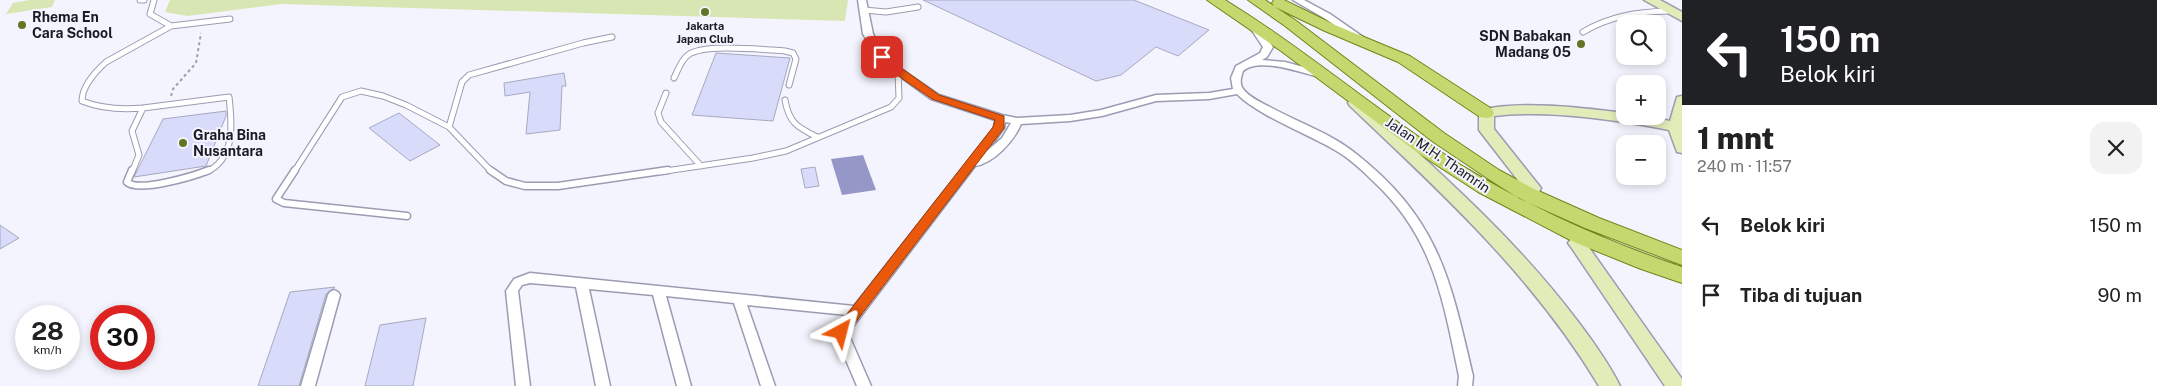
<!DOCTYPE html>
<html lang="id">
<meta charset="utf-8">
<style>
:root{--surface:#fff;--page:#f2f2f2;--text:#222;--muted:#767676}
body{margin:0;font-family:"Public Sans",sans-serif;background:var(--page);color:var(--text);height:100vh;display:flex;flex-direction:column;font-size:19px;white-space:nowrap}
*{box-sizing:border-box;margin:0}
p{font-size:16px;color:var(--muted)}
.icon{flex:none;width:28px;height:28px;fill:none;stroke:currentColor;stroke-width:2;stroke-linecap:round;stroke-linejoin:round}
.map{position:relative;flex:1;overflow:hidden}
.panel{display:flex;flex-direction:column;background:var(--surface);width:475px}
.panel>*{flex:none}
.top-card{background:#202124;color:#fff;overflow:hidden}
.buttons{position:absolute;left:1616px;top:15px;display:grid;gap:10px}
.buttons a{display:grid;place-items:center;width:50px;height:50px;border-radius:10px;background:var(--surface);box-shadow:0 2px 8px #0003;font-size:25px}
.speed{position:absolute;left:15px;top:305px;display:flex;gap:10px;font-size:25px;font-weight:700;text-align:center}
.speed>*{display:grid;place-content:center;width:65px;height:65px;border-radius:50%;background:var(--surface);box-shadow:0 2px 8px #0003;line-height:1}
.speed small{font-size:12px;font-weight:400}
.speed .limit{border:8px solid #d22;background:#fff;color:#111}
.pin{position:absolute;display:grid;place-items:center;width:42px;height:42px;color:#fff;margin:-21px;border-radius:10px;box-shadow:0 2px 8px #0006}
.me{position:absolute;width:55px;margin:-28px;rotate:38deg;stroke-linejoin:round;filter:drop-shadow(0 0 4px #0008)}
.turn{display:flex;align-items:center;gap:18px;height:105px;padding:0 15px;font-size:22px}
.turn .icon{width:65px;height:65px;stroke-width:2.5}
.turn b{display:block;font-size:35px;line-height:42px}
.round{display:grid;place-items:center;flex:none;width:52px;height:52px;border-radius:15px;background:var(--page)}
.head{display:flex;align-items:center;justify-content:space-between;height:85px;padding:0 15px}
h1{font-size:30px;font-weight:800;line-height:38px}
ul{padding:0;list-style:none}
li{display:flex;align-items:center;gap:15px;height:70px;padding:0 15px}
li div{flex:1}
li b{display:block;font-size:19px}
li em{font-style:normal}
main{display:flex;flex:1;min-height:0}
.map>svg:first-child{display:block}
.green{fill:#d7e6b3}
.water{fill:#9597c7}
.building{fill:#d9dbfa;stroke:#a7a9bf}
.lines{fill:none;stroke-linecap:round;stroke-linejoin:round}
.lane-far1-casing{stroke:#9a9cb2;stroke-width:7}
.lane-casing{stroke:#9a9cb2;stroke-width:9}
.street-casing{stroke:#9a9cb2;stroke-width:3}
.secondary-casing{stroke:#9a9cb2;stroke-width:3}
.primary-casing{stroke:#708517;stroke-width:2}
.path{stroke:#a1a1ab;stroke-width:2;stroke-dasharray:3 3;stroke-linecap:butt}
.lane-far1{stroke:#fff;stroke-width:5}
.lane{stroke:#fff;stroke-width:6}
.street{fill:#fff;fill-rule:evenodd}
.secondary{fill:#e2ecb8;fill-rule:evenodd}
.primary{fill:#c5d870;fill-rule:evenodd}
.route{fill:#ea580c;stroke:#983908}
.poi-dot{fill:#627523;stroke:#f4f4fe;stroke-width:2}
.labels{text-anchor:middle;dominant-baseline:central;stroke-width:4;stroke-linejoin:round;paint-order:stroke}
.far-poi-label{font-size:11px;font-weight:bold;fill:#1a1b23;stroke:#f4f4fe}
.poi-label{font-size:14px;font-weight:bold;fill:#1a1b23;stroke:#f4f4fe;text-anchor:start}
.street-label{font-size:14px;fill:#1a1b23;stroke:#f4f4fe}
</style>
<main>
<div class="map">
<svg width="1682" height="386" viewBox="0 0 1682 386">
<rect width="100%" height="100%" fill="#f4f4fe"/>
<path class="green" d="M29 0H55L52 7 6 14 13 3Z
M170 0H848L845 21 282 4 187 16 165 12Z"/>
<path class="water" d="M863 155 876 190 842 195 831 159Z"/>
<path class="building" d="M923 0H1134L1209 30 1178 56 1156 47 1121 75 1096 81Z
M716 53 790 58 773 121 692 115Z
M564 73 566 86H562L560 130 526 134 530 92 505 96 504 83Z
M226 111V116L206 166 134 177 163 119Z
M399 113 440 145 410 161 369 128Z
M815 167 819 186 805 188 801 169Z
M0 225 19 238 0 249Z
M335 287 326 294 299 386H258L290 292Z
M426 318 413 386H365L380 325Z"/>
<g class="lines">
<defs>
<path id="lane-far1" d="M140 0H144
M154 0 150 14 171 26 230 19
M864 10 886 12 918 7
M1583 32C1610 16 1637 12 1668 11
M674 78C678 70 681 60 688 55 704 43 764 50 785 51L793 53 796 59 789 85
M666 93 658 113 661 122 701 166
M785 100C789 123 797 127 817 137
M143 108C121 110 102 109 82 101 82 86 95 72 106 62L171 26
M143 108 229 97C232 123 236 159 206 172
M449 127 462 82 469 75 583 43 612 37
M132 172 139 155 132 131 143 108
M294 172 342 97 361 91 383 96 406 105 449 127 492 172
M659 172 753 158 786 151 891 107 899 98 898 71"/>
<path id="lane" d="M132 170 127 182C138 193 194 176 209 170
M295 170 276 199 284 203 407 216
M490 170 506 181 525 186H558L668 170"/>
<path id="street" d="M858 0H866L873 34 886 55 901 69 939 95 1002 115 1017 118 1070 115 1101 110 1156 95 1209 93 1233 89 1231 78 1236 66 1260 53 1263 47 1249 26 1251 24H1257L1273 47 1267 57 1262 60 1285 62 1322 72 1324 74 1319 77C1300 72 1259 57 1243 71 1241 77 1239 83 1243 89 1249 97 1260 102 1268 106 1297 122 1330 133 1355 153 1439 219 1450 278 1473 376L1472 386H1458L1459 376C1443 300 1434 238 1374 182 1361 169 1348 157 1333 149 1307 134 1256 114 1237 94L1209 99 1156 101 1102 116 1070 121 1021 124C1014 141 994 163 975 166L848 333 871 386H857L834 332 847 315 747 305 775 386H761L734 303 666 296 691 386H677L653 295 589 289 610 386H596L576 287 530 283 522 285 518 291 530 386H516L506 291 514 279 530 273 854 306 994 128 995 120 931 99 895 73 879 59 863 34ZM1005 122 1011 123 1002 138 987 151 1004 128Z
M1293 0H1304L1330 14 1366 39 1361 42 1358 41 1324 18Z
M334 290 338 292 340 295 315 386H301L328 295 330 292Z"/>
<path id="secondary" d="M1644 0H1660L1682 12V21Z
M1682 96V153L1677 152 1669 130 1659 128C1610 119 1543 110 1494 116V129L1541 188 1539 192 1533 193 1527 192 1479 130V113L1481 110C1520 100 1584 108 1625 113V116H1645L1670 121 1677 97Z
M1355 99 1360 100C1436 169 1514 237 1576 319 1592 340 1608 362 1620 386H1599C1533 276 1442 193 1350 106L1348 103 1350 100Z
M1577 237 1583 239 1682 379V386H1665L1571 247 1568 243 1571 239Z"/>
<path id="primary" d="M1207 0H1225L1247 14C1321 62 1387 119 1461 165 1531 208 1605 241 1682 267V283L1641 269 1574 242 1478 192 1418 153 1281 51Z
M1248 0H1265L1274 6 1272 3 1274 0H1284L1335 25 1410 56 1492 109 1494 113 1492 117 1486 118 1480 117 1398 62 1325 31 1275 7 1295 20 1444 133 1499 170 1534 189 1599 218 1682 250V265L1585 228 1520 199 1487 178 1432 141 1285 26Z"/>
</defs>
<use href="#lane-far1" class="lane-far1-casing"/>
<use href="#lane" class="lane-casing"/>
<use href="#street" class="street-casing"/>
<use href="#secondary" class="secondary-casing"/>
<use href="#primary" class="primary-casing"/>
<path class="path" d="M171 96 173 89 196 63 201 33"/>
<use href="#lane-far1" class="lane-far1"/>
<use href="#lane" class="lane"/>
<use href="#street" class="street"/>
<use href="#secondary" class="secondary"/>
<use href="#primary" class="primary"/>
</g>
<path class="route" d="M882 54 939 95 1004 116V128L845 336 841 337 836 336 834 332 836 328 993 127 995 120 932 99 894 73 878 57Z"/>
<g class="poi-dot">
<circle cx="705" cy="12" r="5"/>
<circle cx="22" cy="25" r="5"/>
<circle cx="1581" cy="44" r="5"/>
<circle cx="183" cy="143" r="5"/>
</g>
<g class="labels">
<g class="far-poi-label">
<text x="705" y="26">Jakarta<tspan x="705" dy="13">Japan Club</tspan></text>
</g>
<g class="poi-label">
<text x="32" y="17">Rhema En<tspan x="32" dy="16">Cara School</tspan></text>
<text x="1571" y="36" text-anchor="end">SDN Babakan<tspan x="1571" dy="16">Madang 05</tspan></text>
<text x="193" y="135">Graha Bina<tspan x="193" dy="16">Nusantara</tspan></text>
</g>
<g class="street-label">
<text transform="translate(1438 155) rotate(34)">Jalan M.H. Thamrin</text>
</g>
</g>
</svg>
<div class="buttons">
<a><svg class="icon" aria-label="search" viewBox="0 0 24 24"><circle cx="10" cy="10" r="6"/><path d="M15 15l6 6"/></svg></a>
<a>+</a>
<a>−</a>
</div>
<div class="speed"><div>28<small>km/h</small></div><div class="limit">30</div></div>
<div class="pin" style="left:882px;top:57px;background:#d93025"><svg class="icon" aria-label="arrive" viewBox="0 0 24 24"><path d="M6 21V4h12l-3 4 3 4H6"/></svg></div>
<svg class="me" style="left:841px;top:332px" viewBox="-20 -20 40 40"><path d="M0-17L14 15 0 8-14 15z" fill="#ea580c" stroke="#fff" stroke-width="4"/></svg>
</div>
<section class="panel">
<div class="top-card">
<div class="turn"><svg class="icon" aria-label="left" viewBox="0 0 24 24"><path d="M17 20v-9H6M10 6l-5 5 5 5"/></svg><div><b>150 m</b>Belok kiri</div></div>
</div>
<div class="head"><div><h1>1 mnt</h1><p>240 m · 11:57</p></div><a class="round"><svg class="icon" aria-label="close" viewBox="0 0 24 24"><path d="M6 6l12 12M18 6L6 18"/></svg></a></div>
<ul>
<li><svg class="icon" aria-label="left" viewBox="0 0 24 24"><path d="M17 20v-9H6M10 6l-5 5 5 5"/></svg><div><b>Belok kiri</b></div><em>150 m</em></li>
<li><svg class="icon" aria-label="arrive" viewBox="0 0 24 24"><path d="M6 21V4h12l-3 4 3 4H6"/></svg><div><b>Tiba di tujuan</b></div><em>90 m</em></li>
</ul>
</section>
</main>
